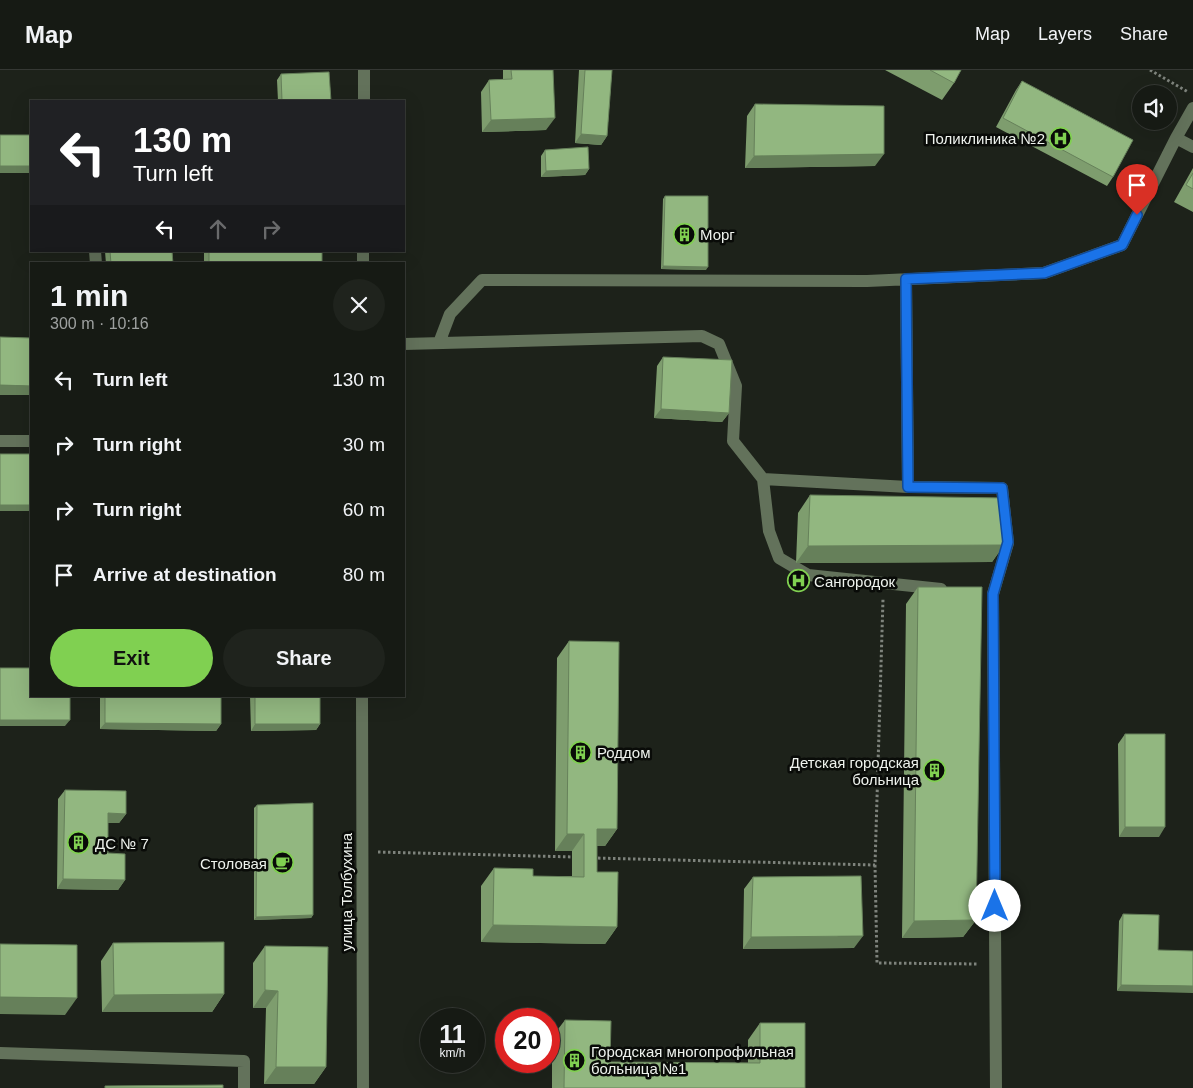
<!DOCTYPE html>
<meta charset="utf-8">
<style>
:root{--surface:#161a14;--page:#1f231d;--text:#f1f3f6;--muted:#9ea1a0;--line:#353834;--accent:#80d051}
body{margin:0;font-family:Arial,sans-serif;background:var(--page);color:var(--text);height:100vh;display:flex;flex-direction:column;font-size:19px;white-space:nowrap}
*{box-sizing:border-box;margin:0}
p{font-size:16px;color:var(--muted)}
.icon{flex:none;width:28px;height:28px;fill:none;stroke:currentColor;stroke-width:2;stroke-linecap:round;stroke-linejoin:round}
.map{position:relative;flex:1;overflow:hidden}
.sheet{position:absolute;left:30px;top:192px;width:375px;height:435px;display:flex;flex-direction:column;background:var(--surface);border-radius:0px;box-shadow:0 5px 20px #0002,0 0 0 1px var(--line)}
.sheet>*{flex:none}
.banner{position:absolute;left:30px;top:30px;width:375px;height:152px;border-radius:0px;box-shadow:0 5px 20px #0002,0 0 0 1px var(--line);background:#202124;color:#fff;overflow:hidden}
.fabs{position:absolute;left:1132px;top:15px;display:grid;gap:10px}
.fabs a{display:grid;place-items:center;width:45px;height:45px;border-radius:50%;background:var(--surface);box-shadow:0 5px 20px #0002,0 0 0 1px var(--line);font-size:25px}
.speed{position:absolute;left:420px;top:938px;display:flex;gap:10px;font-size:25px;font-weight:700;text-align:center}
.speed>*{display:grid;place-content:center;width:65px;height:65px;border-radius:50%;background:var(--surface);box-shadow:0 5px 20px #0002,0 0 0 1px var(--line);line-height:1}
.speed small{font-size:12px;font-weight:400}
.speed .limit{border:8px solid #d22;background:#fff;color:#111}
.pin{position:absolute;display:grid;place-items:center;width:42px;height:42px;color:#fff;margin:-51px -21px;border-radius:50% 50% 50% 0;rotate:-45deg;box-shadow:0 0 5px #0007}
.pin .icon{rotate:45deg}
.me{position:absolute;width:55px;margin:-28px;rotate:0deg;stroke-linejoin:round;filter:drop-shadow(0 0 4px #0008)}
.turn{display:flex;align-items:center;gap:18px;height:105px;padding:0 20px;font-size:22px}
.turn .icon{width:65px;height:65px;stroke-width:2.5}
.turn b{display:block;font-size:35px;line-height:42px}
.lanes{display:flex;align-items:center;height:48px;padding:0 20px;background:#0003;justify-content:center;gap:25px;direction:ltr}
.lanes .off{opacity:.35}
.round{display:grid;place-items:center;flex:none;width:52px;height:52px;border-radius:26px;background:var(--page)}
.head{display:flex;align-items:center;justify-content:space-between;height:85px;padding:0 20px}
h1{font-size:30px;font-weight:700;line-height:38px}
.button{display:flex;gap:10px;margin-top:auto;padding:10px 20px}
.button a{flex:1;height:58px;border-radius:30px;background:var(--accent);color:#111;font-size:20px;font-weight:700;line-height:58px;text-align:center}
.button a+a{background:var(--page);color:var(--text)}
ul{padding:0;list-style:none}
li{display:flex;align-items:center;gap:15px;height:65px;padding:0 20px}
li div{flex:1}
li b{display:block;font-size:19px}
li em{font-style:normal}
header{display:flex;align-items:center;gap:30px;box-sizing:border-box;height:70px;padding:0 25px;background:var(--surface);border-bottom:1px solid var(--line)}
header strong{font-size:24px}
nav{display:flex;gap:28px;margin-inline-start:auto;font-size:18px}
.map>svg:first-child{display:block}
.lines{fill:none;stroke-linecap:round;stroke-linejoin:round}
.path{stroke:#7e837c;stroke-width:3;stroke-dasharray:2.5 2.5;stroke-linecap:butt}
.minor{stroke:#63725b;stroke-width:12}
.wall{fill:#7e9d6e}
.shaded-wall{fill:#66805a}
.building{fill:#92b780;stroke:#66805a}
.route-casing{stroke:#114b97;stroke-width:12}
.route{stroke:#1a73e8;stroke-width:9}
.labels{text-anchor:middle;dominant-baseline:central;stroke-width:5;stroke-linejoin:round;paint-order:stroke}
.poi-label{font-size:15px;fill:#eef2ed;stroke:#090b08;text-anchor:start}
.street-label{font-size:15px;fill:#eef2ed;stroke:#090b08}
</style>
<header>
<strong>Map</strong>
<nav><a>Map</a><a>Layers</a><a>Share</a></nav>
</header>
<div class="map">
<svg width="1193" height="1018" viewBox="0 0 1193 1018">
<rect width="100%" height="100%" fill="#1d221a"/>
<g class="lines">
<path class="path" d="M1150 0 1188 22
M378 782 574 787
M593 788 875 795 883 529
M875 795 877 893 978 894"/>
<path class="minor" d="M364 31V0
M1193 38 1176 68 1193 77
M95 181 96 194
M363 194V181
M906 209 908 417 1002 418 1008 473 993 524 996 1018
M439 273 450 244 482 210 867 211 1044 203 1122 175 1176 68
M404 274 702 266 719 274 736 316 733 371 763 409 908 417
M0 371H31
M763 409 769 461 779 488 808 505 941 519
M362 626 363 1018
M0 983 244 991V1018"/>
</g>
<path class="wall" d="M503 0H553L546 60 482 62 481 22 489 10 503 9Z
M579 0H612L607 66 601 75 575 73Z
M885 0H961L954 13 942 30Z
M281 4 331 31H278L277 10Z
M1022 11 1113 107 1107 116 996 57 1016 20Z
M755 34 875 96 745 98 747 46Z
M545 80 589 99 585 105 541 107V86Z
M1193 98V142L1174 132Z
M665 126 706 200 661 199 663 129Z
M105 181H172L173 194H106Z
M204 181H322V194H204Z
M663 287 729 343 722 352 654 348 657 296Z
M810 425 1004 475 992 492 796 493 798 443Z
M918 517 976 850 963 867 902 868 906 534Z
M569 571 617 759 605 776H597V802L617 857 605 874 481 872V816L494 798 533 806H572V781H555L557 588Z
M100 626H221V654L216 661 100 659Z
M250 626H320V654L316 660 251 661Z
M1125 664 1159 767H1119L1118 674Z
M65 720 126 744 119 753H108V783L125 810 118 820 57 819 58 729Z
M257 735 313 845 311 848 254 850V738Z
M753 807 854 878 743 879 744 819Z
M1123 844 1158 880 1117 921 1119 851Z
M113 873 224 924 212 942H102L101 891Z
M265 876 326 997 314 1014H264L266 938H253V893Z
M565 950 610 992 748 993V970L760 953 805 1018H552V967Z"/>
<path class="shaded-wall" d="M555 48 546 60 482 62 491 50Z
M581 64 607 66 601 75 575 73Z
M884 84 875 96 745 98 754 86Z
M0 96H31V103H0Z
M589 99 585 105 541 107 546 101Z
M663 196 708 197 706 200 661 199Z
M0 315 31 316V325H0Z
M661 339 729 343 722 352 654 348Z
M0 435H31V441H0Z
M1004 475 992 492 796 493 808 476Z
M0 650H70L65 656H0Z
M105 653 221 654 216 661 100 659Z
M255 654H320L316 660 251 661Z
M108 743 126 744 119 753H102Z
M1125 757H1165L1159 767H1119Z
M597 759H617L605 776H585Z
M567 764H584L572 781H555Z
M63 809 125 810 118 820 57 819Z
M313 845 311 848 254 850 256 847Z
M976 850 963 867 902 868 914 851Z
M493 855 617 857 605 874 481 872Z
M863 866 854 878 743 879 751 867Z
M1121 915 1193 916V923L1117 921Z
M265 920 278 921 266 938H253Z
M224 924 212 942H102L114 925Z
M0 927 77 928 65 945 0 944Z
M276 997H326L314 1014H264Z"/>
<path class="building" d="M511 0H553L555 48 491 50 489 10 512 9Z
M585 0H612L607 66 581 64Z
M930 0H961L954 13Z
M329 2 331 31H282L281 4Z
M1022 11 1133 70 1113 107 1003 48Z
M755 34 884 36V84L754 86Z
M0 65H31V96H0Z
M588 77 589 99 546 101 545 80Z
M1193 103V119L1186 115Z
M665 126H708V197L663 196Z
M110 181H172L173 194H111Z
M209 181H322V194H209Z
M0 267 31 268V316L0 315Z
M663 287 732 290 729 343 661 339Z
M0 384H31V435H0Z
M810 425 1005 428 1004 475 808 476Z
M918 517H982L976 850 914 851Z
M569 571 619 572 617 759H597V802H618L617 857 493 855 494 798 533 799V806L584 807V764H567Z
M0 598H31V626H70V650H0Z
M105 626H221V654L105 653Z
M255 626H320V654H255Z
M1125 664H1165V757H1125Z
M65 720 126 721V744L108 743V783L125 784V810L63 809Z
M313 733V845L256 847 257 735Z
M861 806 863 866 751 867 753 807Z
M1123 844 1159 845 1158 880 1193 881V916L1121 915Z
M224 872V924L114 925 113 873Z
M0 874 77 875V928L0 927Z
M265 876 328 877 326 997H276L278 921 265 920Z
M565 950 611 951 610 992 760 993V953H805V1018H564Z
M223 1015V1018H105V1016Z"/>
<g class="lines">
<defs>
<path id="route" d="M995 836 993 524 1008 472 1002 418 908 417 906 209 1044 203 1122 175 1137 145"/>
</defs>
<use href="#route" class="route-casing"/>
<use href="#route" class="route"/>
</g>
<defs>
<symbol id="hospital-ring" viewBox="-11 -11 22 22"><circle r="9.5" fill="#090b08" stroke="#80d051" stroke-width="1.5"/><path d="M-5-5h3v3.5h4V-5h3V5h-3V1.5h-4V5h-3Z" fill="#80d051"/></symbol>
<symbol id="building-ring" viewBox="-11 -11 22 22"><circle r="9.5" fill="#090b08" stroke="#80d051" stroke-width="1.5"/><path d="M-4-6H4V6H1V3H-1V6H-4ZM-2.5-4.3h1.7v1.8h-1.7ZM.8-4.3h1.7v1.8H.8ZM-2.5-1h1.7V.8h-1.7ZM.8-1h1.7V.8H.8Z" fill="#80d051"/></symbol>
<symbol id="cafe-ring" viewBox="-11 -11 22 22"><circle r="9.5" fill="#090b08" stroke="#80d051" stroke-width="1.5"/><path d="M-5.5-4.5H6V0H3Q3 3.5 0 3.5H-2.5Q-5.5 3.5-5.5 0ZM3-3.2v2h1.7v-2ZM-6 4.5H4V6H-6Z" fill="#80d051"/></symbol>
</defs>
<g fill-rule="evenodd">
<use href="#hospital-ring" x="1048" y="56" width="25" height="25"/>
<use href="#building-ring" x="672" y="152" width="25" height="25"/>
<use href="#hospital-ring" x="786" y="498" width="25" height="25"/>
<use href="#building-ring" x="568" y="670" width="25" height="25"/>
<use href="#building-ring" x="922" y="688" width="25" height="25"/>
<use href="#building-ring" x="66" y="760" width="25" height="25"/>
<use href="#cafe-ring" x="270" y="780" width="25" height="25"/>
<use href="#building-ring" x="562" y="978" width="25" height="25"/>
</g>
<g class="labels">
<g class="poi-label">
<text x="1045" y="68" text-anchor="end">Поликлиника №2</text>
<text x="700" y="164">Морг</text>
<text x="814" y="511">Сангородок</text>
<text x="597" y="682">Роддом</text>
<text x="919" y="692" text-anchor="end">Детская городская<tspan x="919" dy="17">больница</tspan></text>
<text x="95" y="773">ДС № 7</text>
<text x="267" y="793" text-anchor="end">Столовая</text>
<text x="591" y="981">Городская многопрофильная<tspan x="591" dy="17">больница №1</tspan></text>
</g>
<g class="street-label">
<text transform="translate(346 822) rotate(-90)">улица Толбухина</text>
</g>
</g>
</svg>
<div class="fabs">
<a><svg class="icon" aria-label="sound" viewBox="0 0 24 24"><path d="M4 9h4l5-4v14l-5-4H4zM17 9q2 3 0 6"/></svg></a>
</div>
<div class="speed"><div>11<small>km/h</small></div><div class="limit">20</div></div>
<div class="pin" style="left:1137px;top:145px;background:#d93025"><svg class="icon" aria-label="arrive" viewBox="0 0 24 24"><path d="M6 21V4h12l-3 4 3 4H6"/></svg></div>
<svg class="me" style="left:995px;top:836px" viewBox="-20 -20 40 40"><circle r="19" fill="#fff"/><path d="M0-13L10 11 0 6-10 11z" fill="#1a73e8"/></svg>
<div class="banner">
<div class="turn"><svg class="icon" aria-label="left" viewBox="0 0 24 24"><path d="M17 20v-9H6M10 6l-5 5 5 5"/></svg><div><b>130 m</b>Turn left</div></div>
<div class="lanes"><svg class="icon" aria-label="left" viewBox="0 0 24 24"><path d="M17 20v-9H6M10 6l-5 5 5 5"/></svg><svg class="icon off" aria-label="ahead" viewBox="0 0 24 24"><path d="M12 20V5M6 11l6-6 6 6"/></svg><svg class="icon off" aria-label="right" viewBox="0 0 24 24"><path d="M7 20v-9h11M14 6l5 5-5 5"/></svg></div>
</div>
<section class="sheet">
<div class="head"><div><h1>1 min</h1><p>300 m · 10:16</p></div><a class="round"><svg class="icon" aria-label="close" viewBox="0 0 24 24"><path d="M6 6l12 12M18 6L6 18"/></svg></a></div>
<ul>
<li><svg class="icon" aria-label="left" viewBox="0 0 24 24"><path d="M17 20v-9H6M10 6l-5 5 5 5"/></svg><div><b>Turn left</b></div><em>130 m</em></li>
<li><svg class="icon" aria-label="right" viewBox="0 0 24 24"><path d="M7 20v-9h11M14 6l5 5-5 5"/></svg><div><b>Turn right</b></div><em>30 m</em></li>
<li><svg class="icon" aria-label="right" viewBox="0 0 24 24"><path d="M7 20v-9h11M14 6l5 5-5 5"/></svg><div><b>Turn right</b></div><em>60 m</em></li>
<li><svg class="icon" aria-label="arrive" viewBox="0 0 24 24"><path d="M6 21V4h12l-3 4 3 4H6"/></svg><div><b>Arrive at destination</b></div><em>80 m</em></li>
</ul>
<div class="button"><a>Exit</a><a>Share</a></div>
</section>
</div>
